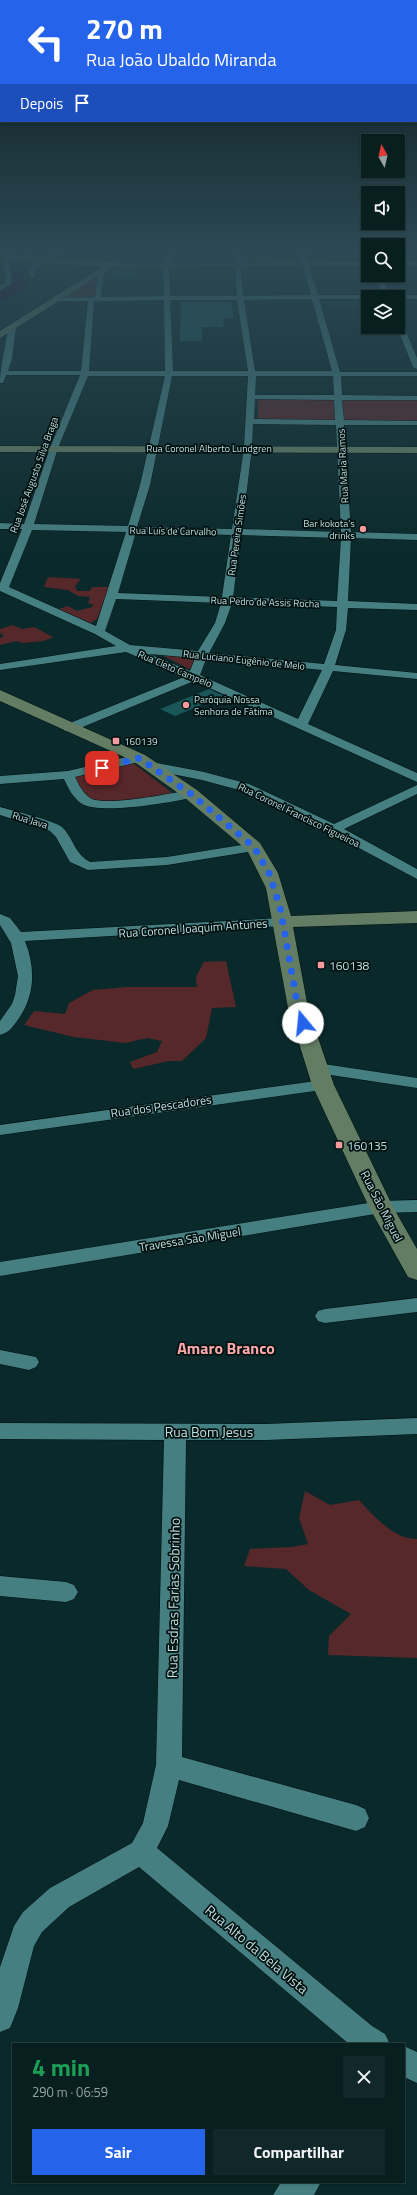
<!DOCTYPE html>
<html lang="pt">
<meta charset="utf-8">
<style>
:root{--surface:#081f20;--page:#112729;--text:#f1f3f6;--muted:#98a2a5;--line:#293d3e;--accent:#2563eb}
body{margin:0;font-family:"Titillium Web",sans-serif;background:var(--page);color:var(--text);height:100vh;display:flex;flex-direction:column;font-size:15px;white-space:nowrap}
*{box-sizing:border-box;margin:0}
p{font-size:13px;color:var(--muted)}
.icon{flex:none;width:22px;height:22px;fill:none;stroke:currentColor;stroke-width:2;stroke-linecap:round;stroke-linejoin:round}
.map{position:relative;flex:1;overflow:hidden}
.details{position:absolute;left:12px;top:2043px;width:393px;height:140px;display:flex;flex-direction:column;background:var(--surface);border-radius:0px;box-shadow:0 1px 3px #0004,0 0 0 1px var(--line)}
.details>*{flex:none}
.guide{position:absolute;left:0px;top:0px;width:417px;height:122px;box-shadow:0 1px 3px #0004,0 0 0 1px var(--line);background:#2563eb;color:#fff;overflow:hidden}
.needle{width:26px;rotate:352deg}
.controls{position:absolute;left:361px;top:134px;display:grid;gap:8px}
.controls a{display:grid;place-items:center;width:44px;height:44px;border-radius:0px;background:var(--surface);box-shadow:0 1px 3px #0004,0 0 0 1px var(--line);font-size:20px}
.pin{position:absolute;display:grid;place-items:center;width:34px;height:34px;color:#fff;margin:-17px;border-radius:8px;box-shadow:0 2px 6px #0006}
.me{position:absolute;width:44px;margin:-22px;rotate:343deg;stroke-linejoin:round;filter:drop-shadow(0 0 3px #0008)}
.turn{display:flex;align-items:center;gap:14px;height:84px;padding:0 20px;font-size:18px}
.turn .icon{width:52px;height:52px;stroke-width:2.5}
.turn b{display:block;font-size:28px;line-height:34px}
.then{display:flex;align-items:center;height:38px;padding:0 20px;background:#0003;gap:8px;font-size:15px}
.round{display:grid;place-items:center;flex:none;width:42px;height:42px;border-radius:0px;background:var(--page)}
.head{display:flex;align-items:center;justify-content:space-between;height:68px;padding:0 20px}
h1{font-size:24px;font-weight:700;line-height:30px;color:#1e9e55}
.action{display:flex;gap:8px;margin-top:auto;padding:8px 20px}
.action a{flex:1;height:46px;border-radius:0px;background:var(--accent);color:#fff;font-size:16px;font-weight:700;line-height:46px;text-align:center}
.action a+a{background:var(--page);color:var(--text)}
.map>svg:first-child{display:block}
.built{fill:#0e3435}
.green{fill:#57282a}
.water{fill:#23002c}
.building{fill:#1b5659}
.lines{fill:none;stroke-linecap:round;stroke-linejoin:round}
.street-casing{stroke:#021011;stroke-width:1}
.secondary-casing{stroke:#021011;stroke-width:1}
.street{fill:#467f81;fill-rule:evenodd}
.secondary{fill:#637d64;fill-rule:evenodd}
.route{stroke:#2563eb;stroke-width:7;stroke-dasharray:0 12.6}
.poi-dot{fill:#f59b9d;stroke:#001112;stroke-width:1.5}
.labels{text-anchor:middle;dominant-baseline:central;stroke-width:3.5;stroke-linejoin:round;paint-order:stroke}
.far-street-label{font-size:10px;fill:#c2dfdf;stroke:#001112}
.far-poi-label{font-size:10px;fill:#c2dfdf;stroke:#001112;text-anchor:start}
.street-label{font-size:12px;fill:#c2dfdf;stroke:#001112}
.poi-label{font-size:12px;fill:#c2dfdf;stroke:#001112;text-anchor:start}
.near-street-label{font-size:14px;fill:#c2dfdf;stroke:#001112}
.district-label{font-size:16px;font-weight:bold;fill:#fda8a9;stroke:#001112}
</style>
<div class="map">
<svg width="417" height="2195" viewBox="0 0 417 2195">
<rect width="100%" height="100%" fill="#0a292a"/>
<path class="built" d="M325 300H368V307H327Z"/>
<path class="green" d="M100 274 96 298H63Z
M258 399 417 400V422H258Z
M48 577 81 579 75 586 77 591H90L92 587H109L97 619 91 623 59 609 68 606 77 611 92 607 94 605 88 603 90 597 78 596 68 590 44 587Z
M13 625 22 629 34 627 53 637 44 641 22 643 16 641 0 645V638L4 636 0 633V629Z
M152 650 202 657 195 672Z
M132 762 175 795C159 796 103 807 91 801 82 797 78 784 73 776Z
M226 961 236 1007 212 1008 206 1038 182 1061H169L133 1069 130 1062 157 1052 162 1041 147 1038 126 1043 74 1037 24 1025 34 1011 65 1014 69 1003 93 990 127 987H197L196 977 204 962Z
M305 1491 330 1505 359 1500C374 1516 393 1539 417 1539V1658L328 1655 329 1636 351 1614 309 1590 286 1569 244 1566 250 1549 292 1547 308 1544 299 1518Z"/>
<path class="water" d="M16 252H25L26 260 20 266C20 275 29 280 25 290L0 302V292L14 282 9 262 15 256Z"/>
<path class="building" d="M120 268H135V276L108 277Z
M181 302H231L234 318H223L224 327H202V341H180Z
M209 689 224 696 175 716 160 709Z"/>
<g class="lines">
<defs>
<path id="street" d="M5 252H11L9 263 12 283 0 291V286L6 282 3 263Z
M24 252H30L31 260H27Z
M52 252H60L36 269 34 272 36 277 31 278 28 272 31 267Z
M169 252H175L169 265 170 296H237L234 252H240L243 296 311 295 299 252H305L318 295H368L371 297H368V299H319L340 372H417V376H341L342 395 417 396V400H342L344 420 417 421V425H344L351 532 417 534V540L351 538 348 601 417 604V610L348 608 346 630 335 665 417 673V679L333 671 308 724 417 773V782L194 681 73 731H65L63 728 65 725 184 677 126 652 0 670V664L116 646 95 634 0 591V583L22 529H0V523L24 524 50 448 80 375H6L3 383H0C0 366 6 345 8 327L12 325 16 327 12 359 8 371H81L88 301H57L55 300V298L95 297 98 271 101 269 104 271 101 297 164 296 163 265ZM312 299 332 371H255L244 300ZM164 300 165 371H89L94 301ZM170 300H237L248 371H173ZM88 376H165L140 485 128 526 34 524 58 448ZM172 376H248L244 448 232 529 137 527 150 485ZM256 376H333L334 395H255ZM255 399 334 400 335 420 254 419ZM253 424 336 425 341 532 242 529 252 448ZM32 530 126 532 96 626 9 587ZM136 532 231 535 222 597 118 593ZM241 535 341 538 337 601 233 597ZM116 599 221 603 215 623 198 651 130 645 105 631ZM232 603 337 607 336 630 324 664 209 653 225 623ZM149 654 195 658 190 671ZM206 659 322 670 298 719 200 675Z
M375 275H381L390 297H384Z
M398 295H417V299H398V297H395Z
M398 320 402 322 417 358V369L413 367 397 327Z
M139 754 143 755 145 758 143 761 75 777C79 785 84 795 92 799 110 806 171 793 191 790L198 794 196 797C173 802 102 815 82 804 73 798 68 788 64 779L0 784V776L68 771Z
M152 762 204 772 249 784 334 824 417 785V794L344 829 417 869V879L329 832 239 790 202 780 147 769 146 766 147 763Z
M0 807C11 810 55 821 62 827 74 839 74 853 90 862L167 857 254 843 261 847 254 851 167 865 88 870 70 862 56 837 50 831 0 815Z
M0 914 10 918 21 932 282 918 287 919 289 922 287 925 282 926 25 941C36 969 35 997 17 1021 12 1028 8 1033 0 1035V1021L12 1004 15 995 18 976 11 943 0 925Z
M317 1063 417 1078V1088L311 1072 309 1068 311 1064Z
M323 1080 329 1081 331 1085 329 1089 0 1135V1125Z
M417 1200V1212L381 1213 0 1276V1262L381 1201Z
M417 1298V1312L325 1323 318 1321 315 1316 318 1311 325 1309Z
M0 1350 36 1357 39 1362 36 1367 29 1370 0 1364Z
M417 1418V1434L266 1440H186L182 1757 356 1805 365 1809 369 1818 365 1827 356 1831 179 1780 168 1826 157 1848 372 2026 385 2034 390 2044H349L139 1867 69 1907 42 1932 34 1946 18 2008 10 2028 0 2032V1967L14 1926 23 1912 50 1888 132 1843 143 1823 156 1765 164 1440 0 1439V1423L266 1424Z
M0 1576 66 1582 74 1585 78 1592 74 1599 66 1602 0 1596Z
M404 2046 417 2052V2083L404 2077Z
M281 2182H321L314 2195H273Z"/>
<path id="secondary" d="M0 255 109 262 114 261 118 263 368 262V266L113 267 0 338V331L102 267 0 259Z
M398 262H417V266H398Z
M0 446 417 447V453L0 452Z
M0 690 145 755 197 790 260 843 278 873 291 916 417 911V923L293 927 308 1008 334 1085 393 1207 417 1249V1280L408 1277 369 1207 312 1085 288 1008 266 888 247 850 185 798 133 761 0 701Z"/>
</defs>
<use href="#street" class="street-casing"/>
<use href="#secondary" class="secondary-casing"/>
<use href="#street" class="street"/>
<use href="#secondary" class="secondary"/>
</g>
<linearGradient id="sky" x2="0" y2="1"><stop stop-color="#061717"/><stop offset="0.45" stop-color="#2d4955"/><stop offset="1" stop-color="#2d4955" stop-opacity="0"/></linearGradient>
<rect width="417" height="560" fill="url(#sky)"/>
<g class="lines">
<path class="route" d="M102 768 139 758 191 794 254 847 269 873 280 907 298 1008 303 1023"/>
</g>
<g class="poi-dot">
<circle cx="363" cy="529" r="4"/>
<circle cx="186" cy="705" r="4"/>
<rect x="112" y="737" width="8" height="8" rx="2"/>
<rect x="317" y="961" width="8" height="8" rx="2"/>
<rect x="335" y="1141" width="8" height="8" rx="2"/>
</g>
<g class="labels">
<g class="far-street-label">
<text x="209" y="448">Rua Coronel Alberto Lundgren</text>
<text transform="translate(343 466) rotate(-93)">Rua Maria Ramos</text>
<text transform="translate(34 475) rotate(-70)">Rua José Augusto Silva Braga</text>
<text transform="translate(173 531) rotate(1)">Rua Luís de Carvalho</text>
<text transform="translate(237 535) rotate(-82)">Rua Pereira Simões</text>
<text transform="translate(265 602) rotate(2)">Rua Pedro de Assis Rocha</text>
<text transform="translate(244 660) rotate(6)">Rua Luciano Eugênio de Melo</text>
<text transform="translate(175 669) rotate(23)">Rua Cleto Campelo</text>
<text transform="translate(299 815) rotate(26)">Rua Coronel Francisco Figueiroa</text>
<text transform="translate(30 820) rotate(17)">Rua Java</text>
</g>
<g class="far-poi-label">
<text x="355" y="523" text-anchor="end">Bar kokota's<tspan x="355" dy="12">drinks</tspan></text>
<text x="194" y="699">Paróquia Nossa<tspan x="194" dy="12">Senhora de Fátima</tspan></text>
<text x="124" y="741">160139</text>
</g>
<g class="street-label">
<text transform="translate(193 928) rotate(-4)">Rua Coronel Joaquim Antunes</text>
<text transform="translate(161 1106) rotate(-8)">Rua dos Pescadores</text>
<text transform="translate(382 1206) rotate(63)">Rua São Miguel</text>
<text transform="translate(190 1239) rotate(-9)">Travessa São Miguel</text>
</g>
<g class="poi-label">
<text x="329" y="965">160138</text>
<text x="347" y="1145">160135</text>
</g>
<g class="near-street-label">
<text x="209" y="1431">Rua Bom Jesus</text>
<text transform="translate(173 1598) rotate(-89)">Rua Esdras Farias Sobrinho</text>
<text transform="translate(257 1949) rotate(40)">Rua Alto da Bela Vista</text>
</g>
<g class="district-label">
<text x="226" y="1348">Amaro Branco</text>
</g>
</g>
</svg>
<div class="controls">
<a><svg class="needle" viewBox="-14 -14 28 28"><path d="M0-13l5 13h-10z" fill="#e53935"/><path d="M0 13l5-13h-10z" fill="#98a2a5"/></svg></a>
<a><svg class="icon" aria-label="sound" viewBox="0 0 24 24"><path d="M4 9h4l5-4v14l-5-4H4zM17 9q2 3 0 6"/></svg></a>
<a><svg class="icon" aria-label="search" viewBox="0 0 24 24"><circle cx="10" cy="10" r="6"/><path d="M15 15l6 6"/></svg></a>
<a><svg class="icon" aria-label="layers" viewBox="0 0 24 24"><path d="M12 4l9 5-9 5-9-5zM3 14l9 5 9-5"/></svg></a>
</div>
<div class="pin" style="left:102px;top:768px;background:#d93025"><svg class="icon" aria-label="arrive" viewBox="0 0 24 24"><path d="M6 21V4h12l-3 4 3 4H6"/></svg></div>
<svg class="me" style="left:303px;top:1023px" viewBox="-20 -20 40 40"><circle r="19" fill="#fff"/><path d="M0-13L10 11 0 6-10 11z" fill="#2563eb"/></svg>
<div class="guide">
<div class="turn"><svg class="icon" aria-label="left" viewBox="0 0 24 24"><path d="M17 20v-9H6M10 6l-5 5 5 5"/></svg><div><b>270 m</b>Rua João Ubaldo Miranda</div></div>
<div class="then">Depois<svg class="icon" aria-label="arrive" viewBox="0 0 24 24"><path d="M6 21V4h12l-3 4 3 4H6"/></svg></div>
</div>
<section class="details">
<div class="head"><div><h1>4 min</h1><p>290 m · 06:59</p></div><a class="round"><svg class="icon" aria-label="close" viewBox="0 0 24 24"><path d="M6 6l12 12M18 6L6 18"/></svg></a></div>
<div class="action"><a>Sair</a><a>Compartilhar</a></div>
</section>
</div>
